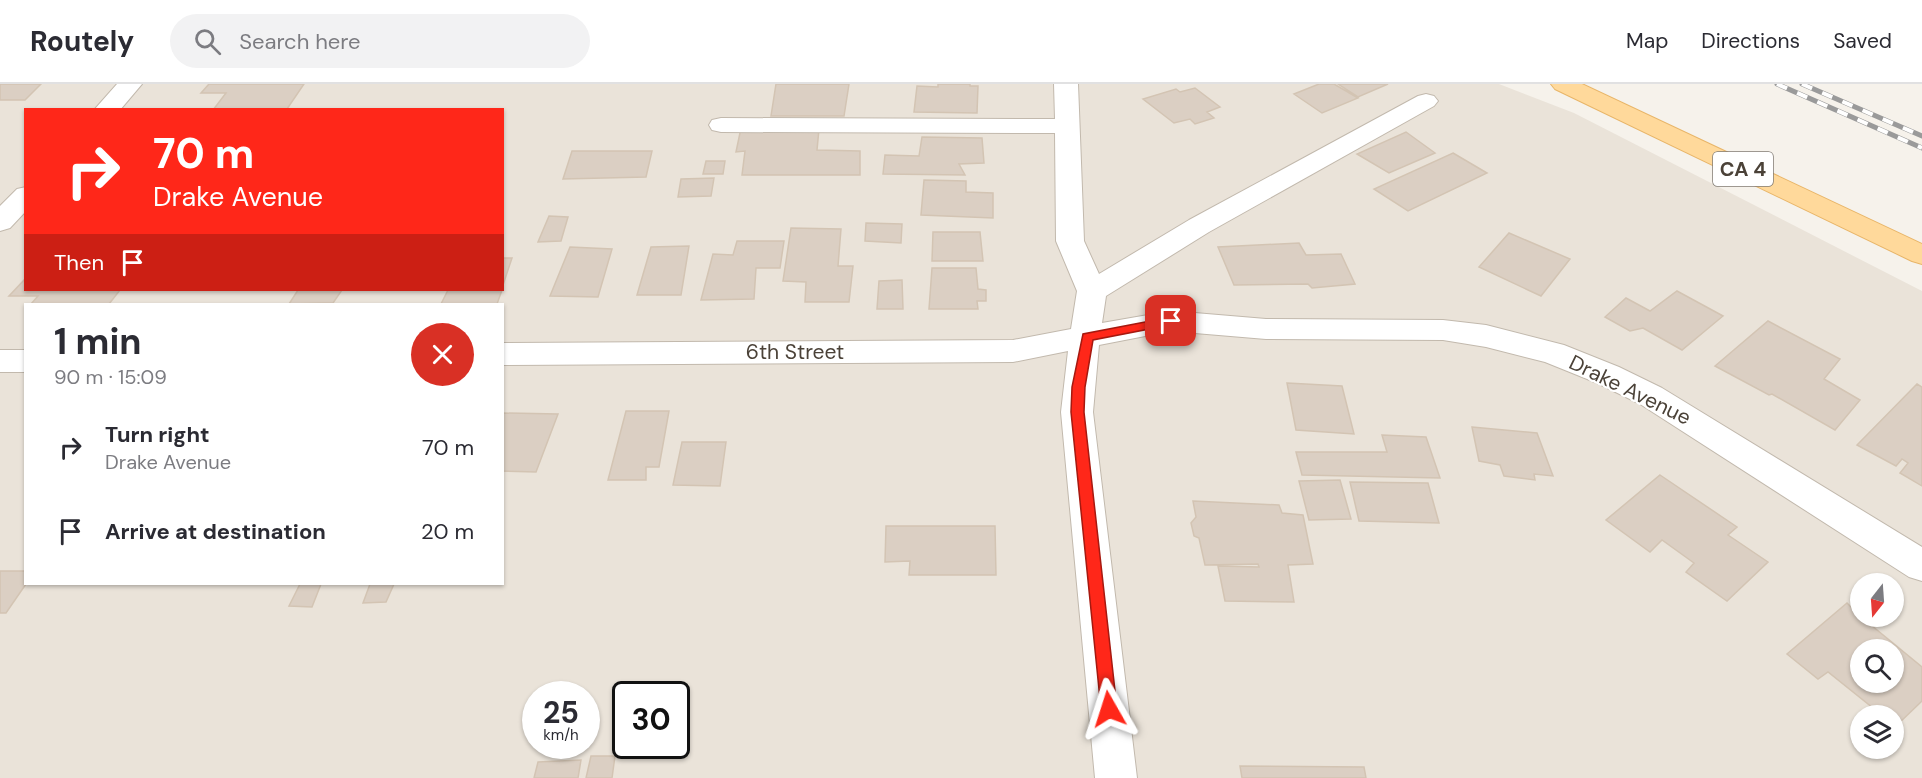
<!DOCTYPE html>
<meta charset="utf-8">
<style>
:root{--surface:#fff;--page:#f2f2f3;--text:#2b2b33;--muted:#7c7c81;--line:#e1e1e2}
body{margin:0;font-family:"DM Sans",sans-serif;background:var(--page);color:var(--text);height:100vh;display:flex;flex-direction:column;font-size:22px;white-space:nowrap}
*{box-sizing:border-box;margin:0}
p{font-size:20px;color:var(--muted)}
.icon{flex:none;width:33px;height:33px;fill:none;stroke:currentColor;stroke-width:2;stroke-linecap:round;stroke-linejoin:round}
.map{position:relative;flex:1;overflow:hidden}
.side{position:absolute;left:24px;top:219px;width:480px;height:282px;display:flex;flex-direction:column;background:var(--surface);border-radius:0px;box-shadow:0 2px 4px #0004}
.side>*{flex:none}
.banner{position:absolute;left:24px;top:24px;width:480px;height:183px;border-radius:0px;box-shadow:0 2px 4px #0004;background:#ff2719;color:#fff;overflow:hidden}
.needle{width:39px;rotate:197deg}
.tools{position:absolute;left:1850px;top:489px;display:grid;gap:12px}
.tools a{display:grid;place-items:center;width:54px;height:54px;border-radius:50%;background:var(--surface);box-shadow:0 2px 4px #0004;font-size:30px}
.speed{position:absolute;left:522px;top:597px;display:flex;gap:12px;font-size:30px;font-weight:700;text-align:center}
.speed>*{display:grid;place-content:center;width:78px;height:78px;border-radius:50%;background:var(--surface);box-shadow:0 2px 4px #0004;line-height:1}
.speed small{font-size:15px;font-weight:400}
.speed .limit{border:3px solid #111;border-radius:9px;background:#fff;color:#111}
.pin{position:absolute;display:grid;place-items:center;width:51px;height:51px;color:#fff;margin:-26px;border-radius:12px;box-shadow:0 3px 9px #0006}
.me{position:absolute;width:66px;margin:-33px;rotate:354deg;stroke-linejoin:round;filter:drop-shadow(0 0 4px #0008)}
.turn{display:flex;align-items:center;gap:21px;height:126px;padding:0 30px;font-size:27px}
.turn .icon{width:78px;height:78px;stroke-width:2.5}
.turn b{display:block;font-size:42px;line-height:51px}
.then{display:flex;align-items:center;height:57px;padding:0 30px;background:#0003;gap:12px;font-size:22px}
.round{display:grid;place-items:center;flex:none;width:63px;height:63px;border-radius:32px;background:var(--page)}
.headline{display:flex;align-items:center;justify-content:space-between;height:102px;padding:0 30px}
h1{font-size:36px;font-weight:700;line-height:45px}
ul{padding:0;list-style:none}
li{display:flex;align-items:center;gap:18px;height:84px;padding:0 30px}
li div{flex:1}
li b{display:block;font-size:22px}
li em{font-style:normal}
header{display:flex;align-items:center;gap:36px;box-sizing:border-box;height:84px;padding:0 30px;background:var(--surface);border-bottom:2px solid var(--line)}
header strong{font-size:28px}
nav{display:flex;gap:33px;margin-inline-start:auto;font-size:21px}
.search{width:420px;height:54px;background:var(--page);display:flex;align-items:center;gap:15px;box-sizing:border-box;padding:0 21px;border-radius:33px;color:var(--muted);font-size:22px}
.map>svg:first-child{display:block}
.residential{fill:#eae3d9;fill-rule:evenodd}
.building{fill:#dbcfc3;stroke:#d3c4b3;stroke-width:1.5;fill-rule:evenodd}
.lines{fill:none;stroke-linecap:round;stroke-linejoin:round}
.minor-casing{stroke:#c2b9ad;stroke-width:2}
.major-casing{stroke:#e8b568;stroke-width:2}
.minor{fill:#fff;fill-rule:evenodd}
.major{fill:#ffd99b;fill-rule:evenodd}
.rail-casing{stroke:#9a9a9a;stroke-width:5}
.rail{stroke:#fff;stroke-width:4;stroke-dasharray:11;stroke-linecap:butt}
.route{fill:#ff2719;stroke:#a61910;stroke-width:1.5}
.labels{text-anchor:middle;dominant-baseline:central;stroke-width:4.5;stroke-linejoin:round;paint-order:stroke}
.shield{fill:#fff;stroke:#817b74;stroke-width:1.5}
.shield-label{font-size:20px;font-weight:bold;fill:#4b4238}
.street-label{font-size:21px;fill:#4b4238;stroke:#fff}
</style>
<header>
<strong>Routely</strong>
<div class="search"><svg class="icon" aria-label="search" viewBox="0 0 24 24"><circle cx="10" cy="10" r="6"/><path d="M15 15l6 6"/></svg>Search here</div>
<nav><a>Map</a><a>Directions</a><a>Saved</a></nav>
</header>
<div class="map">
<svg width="1922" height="694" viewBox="0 0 1922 694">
<rect width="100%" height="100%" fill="#f6f2eb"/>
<path class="residential" d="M0 0H1499L1574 29 1922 207V694H0ZM26 26H502V206H26ZM26 220H502V500H26ZM1860 500H1893V532H1860ZM1860 566H1893V598H1860ZM536 610H586V662H536ZM626 610H676V662H626ZM1860 632H1893V664H1860Z"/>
<path class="building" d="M0 0H41L25 16H0Z
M209 0H304L287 25 246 26H213L226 9H201Z
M776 0H849L844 32H771Z
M938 0H970V2H978L977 29 914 28 917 2 938 3Z
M1319 0H1334L1358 14 1322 29 1294 10Z
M1338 0H1388L1358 13Z
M1195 4 1220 23 1207 28 1214 34 1195 40 1190 35 1174 39 1143 15 1176 5 1180 8Z
M741 44 819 45 817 66 860 67V91H742L745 67 736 68Z
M1406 48 1435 69 1389 89 1357 70Z
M922 53 982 54 984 79 959 80 965 91 883 90 885 71 919 72Z
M572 67H652L646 93 563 95Z
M1453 69 1487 89 1408 127 1374 105Z
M706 77H725L723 90H703Z
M714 94 711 112 678 113 681 95Z
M924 96 966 97V108L993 109V134L921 131Z
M549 132 568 133 561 157 538 158Z
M866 139 902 140 901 159 865 157Z
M791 144 841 145 838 182H853L849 218H805L806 198 783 197Z
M933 148H980L983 177H932Z
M1509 149 1570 175 1541 212 1479 183Z
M737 157H784L780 184H756L754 215 701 216 713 170 733 171Z
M1299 159 1306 171 1341 170 1355 200 1312 204 1308 200 1234 201 1218 163Z
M689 162 681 211H637L651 163Z
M570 163 612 165 598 213 550 212Z
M502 174H512L502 204Z
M932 184H976L978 205 986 206V217H977L978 225H929Z
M26 194V206H120L109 220H31L38 212H9Z
M902 196 903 225H877L879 197Z
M298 206H342L333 219 289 220Z
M448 206H502L497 220H441Z
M1677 207 1723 232 1682 266 1643 244 1630 247 1605 233 1626 214 1650 227Z
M1768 237 1840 275 1824 295 1860 316 1835 346 1772 310 1769 311 1715 282Z
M1287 299 1342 302 1354 350 1296 346Z
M1917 300 1922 303V402L1900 389 1908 379 1902 375 1896 382 1857 361Z
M626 327H669L659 383H646V396H608Z
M502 329 558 330 536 388 502 387Z
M1472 343 1537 349 1553 392 1534 390 1535 396 1504 392 1500 381 1479 377Z
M1382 351 1426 353 1440 394 1302 391 1296 368H1387Z
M682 358H726L720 402 673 401Z
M1660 391 1737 443 1728 451 1768 478 1727 517 1686 488 1694 479 1662 456 1650 468 1606 436Z
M1340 396 1351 435 1309 436 1299 397Z
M1350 398 1428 399 1439 439 1359 437Z
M1193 417 1279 421 1282 429 1303 431 1313 480 1288 481 1294 518 1225 517 1218 482 1259 483 1258 480 1205 481 1199 454 1194 452 1191 439 1196 433Z
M886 442H995L996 491H909L910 477 885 478Z
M0 487H26V500L6 529H0Z
M300 500H321L312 523 289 522Z
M370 500H394L386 518 363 519Z
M1847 519 1860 532 1922 583V617L1896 642 1893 639V632H1883L1828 588 1818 595 1787 570ZM1860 566H1893V598H1860Z
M591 672H615L612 694H586Z
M581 676 578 694H534L538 678Z
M1240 682 1364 683 1366 694H1242Z"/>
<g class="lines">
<defs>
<path id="minor" d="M117 0H142L120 26H94Z
M1054 0H1078L1084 157 1099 190 1189 136 1418 12 1426 10 1434 12 1438 17 1434 22 1209 148 1106 212 1102 239 1171 227 1266 235 1443 236 1486 241 1564 261 1619 283 1662 304 1922 463V497L1909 493 1640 320 1597 299 1545 278 1486 263 1443 256 1266 255 1171 247 1099 261 1093 328 1137 694H1095L1061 328 1068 267 1013 278 502 281V259L1013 256 1071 245 1077 207 1056 157 1055 49 721 48 712 46 709 41 712 36 721 34 1055 35Z
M26 103V127L10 144 0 147V122L17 105Z
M0 266H26V288H0Z"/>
<path id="major" d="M1551 0H1582L1922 160V180L1912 177 1555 5Z"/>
</defs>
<use href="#minor" class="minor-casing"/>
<use href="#major" class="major-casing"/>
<use href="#minor" class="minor"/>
<use href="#major" class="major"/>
<defs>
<path id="rail" d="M1777 0 1922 64
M1802 0 1922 52"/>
</defs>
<use href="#rail" class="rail-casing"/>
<use href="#rail" class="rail"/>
</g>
<path class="route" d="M1171 233 1177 237 1175 240 1093 256 1085 303 1084 328 1117 625 1115 631 1109 633 1103 631 1101 625 1071 328 1072 303 1083 250Z"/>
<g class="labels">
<rect class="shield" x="1713" y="68" width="60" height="34" rx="4.5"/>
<g class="shield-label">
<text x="1743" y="85">CA 4</text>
</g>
<g class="street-label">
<text x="795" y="268">6th Street</text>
<text transform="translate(1630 306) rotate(26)">Drake Avenue</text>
</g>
</g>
</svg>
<div class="tools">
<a><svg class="needle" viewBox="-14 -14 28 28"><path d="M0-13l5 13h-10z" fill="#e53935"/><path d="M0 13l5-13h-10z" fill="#7c7c81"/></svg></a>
<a><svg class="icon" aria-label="search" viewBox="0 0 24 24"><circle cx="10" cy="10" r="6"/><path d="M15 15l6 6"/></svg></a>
<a><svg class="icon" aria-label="layers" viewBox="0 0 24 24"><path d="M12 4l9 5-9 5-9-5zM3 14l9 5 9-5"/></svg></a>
</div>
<div class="speed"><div>25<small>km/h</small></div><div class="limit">30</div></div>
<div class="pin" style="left:1171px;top:237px;background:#d93025"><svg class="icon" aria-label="arrive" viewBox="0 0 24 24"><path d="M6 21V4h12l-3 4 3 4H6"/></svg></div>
<svg class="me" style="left:1109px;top:625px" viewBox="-20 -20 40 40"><path d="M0-17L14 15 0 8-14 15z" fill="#ff2719" stroke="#fff" stroke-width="4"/></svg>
<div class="banner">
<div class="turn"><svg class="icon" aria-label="right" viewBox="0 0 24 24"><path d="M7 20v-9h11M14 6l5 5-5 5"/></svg><div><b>70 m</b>Drake Avenue</div></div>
<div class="then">Then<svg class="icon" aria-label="arrive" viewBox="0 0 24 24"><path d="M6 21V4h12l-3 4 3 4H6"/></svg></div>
</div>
<section class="side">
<div class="headline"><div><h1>1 min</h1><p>90 m · 15:09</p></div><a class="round" style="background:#d93025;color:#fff"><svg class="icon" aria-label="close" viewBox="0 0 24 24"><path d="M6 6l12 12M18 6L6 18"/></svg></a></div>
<ul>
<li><svg class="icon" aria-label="right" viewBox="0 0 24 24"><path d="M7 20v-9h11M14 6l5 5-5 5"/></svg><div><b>Turn right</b><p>Drake Avenue</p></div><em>70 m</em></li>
<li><svg class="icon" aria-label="arrive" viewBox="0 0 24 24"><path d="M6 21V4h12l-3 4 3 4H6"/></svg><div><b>Arrive at destination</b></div><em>20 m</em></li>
</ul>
</section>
</div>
